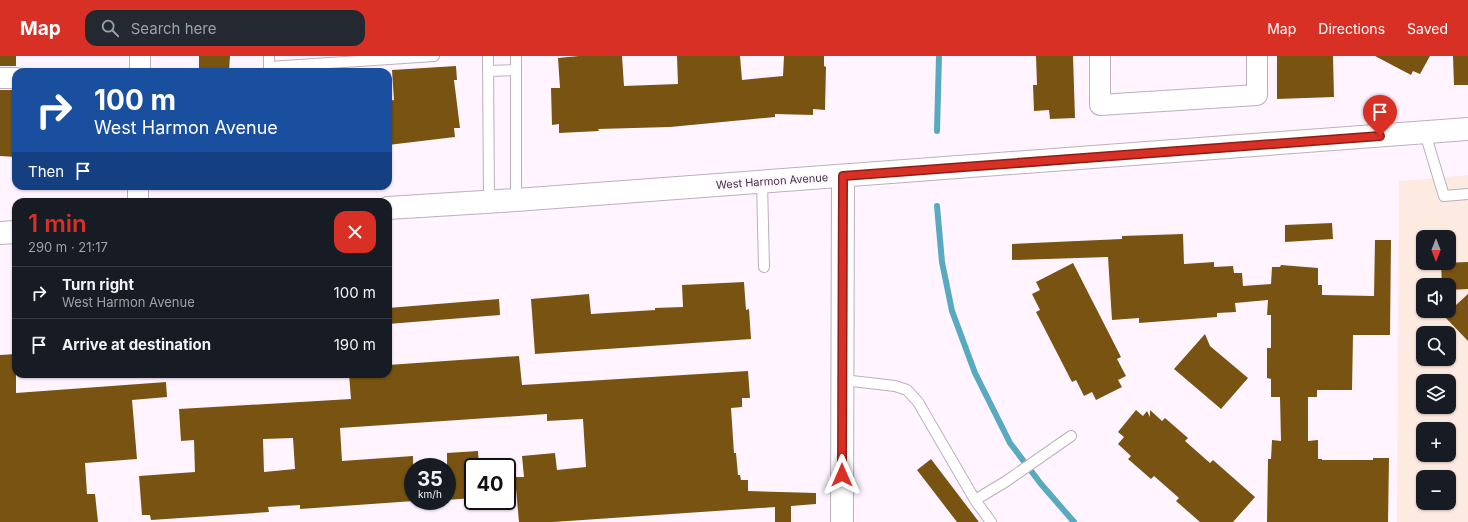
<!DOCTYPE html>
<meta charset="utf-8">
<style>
:root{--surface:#171b24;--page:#242831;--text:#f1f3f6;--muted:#9ea1a6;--line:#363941;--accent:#d93025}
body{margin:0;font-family:Inter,sans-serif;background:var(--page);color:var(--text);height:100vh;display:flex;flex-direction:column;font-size:15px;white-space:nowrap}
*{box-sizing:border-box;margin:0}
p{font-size:13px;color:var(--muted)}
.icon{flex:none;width:22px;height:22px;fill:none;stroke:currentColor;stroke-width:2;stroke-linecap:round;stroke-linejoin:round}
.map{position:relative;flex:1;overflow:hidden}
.sheet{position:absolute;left:12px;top:142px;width:380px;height:180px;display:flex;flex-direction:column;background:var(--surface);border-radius:12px;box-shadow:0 1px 3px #0004}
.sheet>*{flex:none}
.hud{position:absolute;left:12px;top:12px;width:380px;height:122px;border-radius:12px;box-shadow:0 1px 3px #0004;background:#1a4fa0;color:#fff;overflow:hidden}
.needle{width:26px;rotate:180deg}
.tools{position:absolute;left:1416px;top:174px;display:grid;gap:8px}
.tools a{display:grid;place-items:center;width:40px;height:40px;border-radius:8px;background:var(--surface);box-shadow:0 1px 3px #0004;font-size:20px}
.speed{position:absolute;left:404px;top:402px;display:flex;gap:8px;font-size:20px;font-weight:700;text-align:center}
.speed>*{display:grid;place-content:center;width:52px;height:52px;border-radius:50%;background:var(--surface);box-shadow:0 1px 3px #0004;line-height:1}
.speed small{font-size:10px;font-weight:400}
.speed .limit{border:2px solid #111;border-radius:6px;background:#fff;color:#111}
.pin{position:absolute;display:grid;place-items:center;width:34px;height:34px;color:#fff;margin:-41px -17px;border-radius:50% 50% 50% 0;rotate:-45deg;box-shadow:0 0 4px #0007}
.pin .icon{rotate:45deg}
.me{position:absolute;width:44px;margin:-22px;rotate:0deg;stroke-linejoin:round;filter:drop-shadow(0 0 3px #0008)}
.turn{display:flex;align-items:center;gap:14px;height:84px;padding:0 16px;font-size:18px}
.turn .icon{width:52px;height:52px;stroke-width:2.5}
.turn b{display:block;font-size:28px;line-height:34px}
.then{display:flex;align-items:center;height:38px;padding:0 16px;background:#0003;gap:8px;font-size:15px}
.round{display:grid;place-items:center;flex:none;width:42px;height:42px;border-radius:12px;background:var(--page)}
.summary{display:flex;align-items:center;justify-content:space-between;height:68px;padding:0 16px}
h1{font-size:24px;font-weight:600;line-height:30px;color:var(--accent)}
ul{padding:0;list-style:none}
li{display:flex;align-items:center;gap:12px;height:52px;padding:0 16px;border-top:1px solid var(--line)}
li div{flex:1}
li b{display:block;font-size:15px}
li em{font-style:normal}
header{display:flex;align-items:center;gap:24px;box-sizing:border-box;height:56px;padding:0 20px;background:var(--accent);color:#fff}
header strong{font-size:19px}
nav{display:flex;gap:22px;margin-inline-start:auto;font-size:14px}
.search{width:280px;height:36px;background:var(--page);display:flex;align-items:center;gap:10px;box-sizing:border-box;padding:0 14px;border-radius:12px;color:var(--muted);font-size:15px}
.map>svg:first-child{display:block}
.education{fill:#fdeae1;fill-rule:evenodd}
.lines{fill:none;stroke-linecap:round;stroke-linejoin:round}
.stream{stroke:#57aac0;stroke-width:6}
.building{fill:#785311;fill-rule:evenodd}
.lane-casing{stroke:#bbafbb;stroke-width:12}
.street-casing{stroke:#bbafbb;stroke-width:22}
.secondary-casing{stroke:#bbafbb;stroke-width:24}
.lane{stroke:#fff;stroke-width:10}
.street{stroke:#fff;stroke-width:20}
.secondary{stroke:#fff;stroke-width:22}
.route-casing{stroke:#8d1f18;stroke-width:10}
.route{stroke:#d93025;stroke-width:7}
.labels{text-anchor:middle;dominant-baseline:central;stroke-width:4;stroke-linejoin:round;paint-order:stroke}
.street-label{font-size:11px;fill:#3c373c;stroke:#fff4ff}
</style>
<header>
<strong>Map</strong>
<div class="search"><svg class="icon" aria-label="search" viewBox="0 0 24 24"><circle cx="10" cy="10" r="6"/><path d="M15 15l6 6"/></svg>Search here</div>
<nav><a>Map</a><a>Directions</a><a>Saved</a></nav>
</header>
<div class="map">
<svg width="1468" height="466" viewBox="0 0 1468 466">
<rect width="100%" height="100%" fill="#fff4ff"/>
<path class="education" d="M1468 119V466H1397L1399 125ZM1423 181H1449V207H1423ZM1423 229H1449V255H1423ZM1423 277H1449V303H1423ZM1423 325H1449V351H1423ZM1423 373H1449V399H1423ZM1423 421H1449V447H1423Z"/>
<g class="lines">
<path class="stream" d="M937 75 939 0
M937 150 942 206 952 255 975 317 1010 387 1041 428 1074 466"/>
</g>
<path class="building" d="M0 0H16V10H0Z
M199 0H230L229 16H199Z
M579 0H622L624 30 678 28 677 0H740L742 24 783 20 784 0H824V10L826 11 825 54 813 53V59L775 58V61L670 71 598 73 599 75 559 77V68L552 69 551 32H560L558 2Z
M1036 0H1073L1075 62 1050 63 1049 54 1034 55 1033 29H1037Z
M1277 0H1333L1334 41 1277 43Z
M1375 0H1430L1420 18 1413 15 1411 19Z
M1453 0H1468V29H1454Z
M456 10 457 24H454L460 72H454L455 81 388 89V45L394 44 392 14Z
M0 34H16V101L0 100Z
M1332 167 1333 183 1285 186V169Z
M1183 178 1184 208 1214 206V211L1233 210 1234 217H1242L1243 230 1271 228 1272 211H1280L1281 209 1318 212V229H1322V239L1374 240 1375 184H1391L1390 279H1353L1352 334H1317V341H1308V385L1318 384V403H1322V404H1373V402H1389L1388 466H1267L1268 403H1271L1272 384 1281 385 1280 341H1271V323L1267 322V292H1271V259H1267L1268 244 1235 247 1236 256 1217 257V261L1139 267V262L1112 264 1108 201 1012 204V188L1122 183V180Z
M1468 206V233L1449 234V229H1442L1441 207Z
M1073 207 1121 301 1117 303 1126 320 1118 324 1122 331 1096 344 1092 336 1084 340 1076 324 1072 326 1036 256 1040 254 1032 238 1040 234 1036 226Z
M744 226 746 254 749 253 751 283 535 298 531 243 589 238 591 258 655 254V252L683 251 682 229Z
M1468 238V285L1444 260Z
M499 243 500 259 388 268V252Z
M1205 278 1210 290 1248 322 1221 353 1174 313Z
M16 298V337L166 326 167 341 132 344 137 403 85 407 87 438H95L98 466H0V299Z
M519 300 522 329 748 315 750 342H742V351L731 352 734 397H736L738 419H740L741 424H748V435L816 437V448L791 450V466H775V451L553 466H519L515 421H524L522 400 555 397 557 414 586 411 583 363 547 365V358L340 372 342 405 413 400 414 445 300 453V449L268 451 269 456 151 464 150 459H142L139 420 195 416 194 384 181 385 179 353 351 343 349 318H388V309ZM293 382 295 413 264 416 263 383Z
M1136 354 1143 360 1147 355 1150 361V354L1162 365 1165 362 1188 382 1185 385 1210 407 1213 404 1255 441 1233 466H1200L1176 445 1179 442 1154 420 1151 423 1128 403 1131 400 1118 388 1124 381 1118 376Z
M478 395 479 411H473V442L447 444V397Z
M931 403 979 466H957L917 414Z"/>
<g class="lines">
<defs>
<path id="lane" d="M269 0V11L434 0
M488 0 489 145
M488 15 516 14
M1425 77 1444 140 1468 138
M762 126 764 211
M516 144V0
M843 324 895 330 907 334 918 346 975 444 991 466
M975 444 1005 426 1071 380"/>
<path id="street" d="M140 0V16
M1100 0V49L1257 39V0
M0 22H16
M138 146V130"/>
<path id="secondary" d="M388 152 516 144 1468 73
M0 177 16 176
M842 466 843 120"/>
</defs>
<use href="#lane" class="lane-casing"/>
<use href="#street" class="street-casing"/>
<use href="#secondary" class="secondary-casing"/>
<use href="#lane" class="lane"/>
<use href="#street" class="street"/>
<use href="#secondary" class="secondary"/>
</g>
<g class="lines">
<defs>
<path id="route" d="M842 419 843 120 1380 80"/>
</defs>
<use href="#route" class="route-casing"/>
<use href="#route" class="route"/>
</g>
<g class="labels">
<g class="street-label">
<text transform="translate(772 125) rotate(-4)">West Harmon Avenue</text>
</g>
</g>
</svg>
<div class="tools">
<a><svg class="needle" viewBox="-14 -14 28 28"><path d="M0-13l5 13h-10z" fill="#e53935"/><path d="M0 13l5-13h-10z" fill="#9ea1a6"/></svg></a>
<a><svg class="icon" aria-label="sound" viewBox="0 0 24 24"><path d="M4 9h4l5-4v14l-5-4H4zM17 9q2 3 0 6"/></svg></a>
<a><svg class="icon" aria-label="search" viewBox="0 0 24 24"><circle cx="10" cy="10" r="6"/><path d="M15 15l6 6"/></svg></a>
<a><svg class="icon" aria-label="layers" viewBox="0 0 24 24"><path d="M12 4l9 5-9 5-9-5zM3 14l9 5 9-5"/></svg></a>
<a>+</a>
<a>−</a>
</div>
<div class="speed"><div>35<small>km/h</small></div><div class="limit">40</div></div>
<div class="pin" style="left:1380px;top:80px;background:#d93025"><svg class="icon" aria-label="arrive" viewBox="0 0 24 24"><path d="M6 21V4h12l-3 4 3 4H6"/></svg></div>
<svg class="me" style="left:842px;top:419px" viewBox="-20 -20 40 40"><path d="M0-17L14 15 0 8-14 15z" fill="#d93025" stroke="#fff" stroke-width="4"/></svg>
<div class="hud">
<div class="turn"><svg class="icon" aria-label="right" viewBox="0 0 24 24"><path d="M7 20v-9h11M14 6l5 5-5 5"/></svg><div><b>100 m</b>West Harmon Avenue</div></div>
<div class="then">Then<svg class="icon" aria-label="arrive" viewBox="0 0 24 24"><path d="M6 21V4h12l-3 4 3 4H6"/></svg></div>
</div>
<section class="sheet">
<div class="summary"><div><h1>1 min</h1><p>290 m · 21:17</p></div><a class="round" style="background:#d93025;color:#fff"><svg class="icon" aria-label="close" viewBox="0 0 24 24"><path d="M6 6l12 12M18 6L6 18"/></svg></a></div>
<ul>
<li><svg class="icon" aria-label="right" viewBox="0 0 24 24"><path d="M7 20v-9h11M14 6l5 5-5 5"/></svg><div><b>Turn right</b><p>West Harmon Avenue</p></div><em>100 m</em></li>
<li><svg class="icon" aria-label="arrive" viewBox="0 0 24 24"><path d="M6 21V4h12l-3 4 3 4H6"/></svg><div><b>Arrive at destination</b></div><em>190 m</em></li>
</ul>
</section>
</div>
